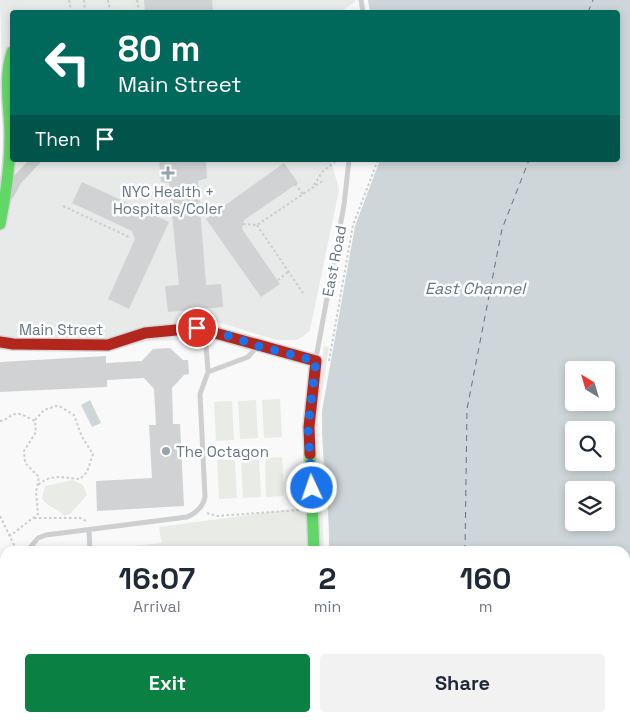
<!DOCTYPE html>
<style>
:root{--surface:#fff;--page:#f2f2f3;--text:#1f2937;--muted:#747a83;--accent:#0b8043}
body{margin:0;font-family:"Space Grotesk",sans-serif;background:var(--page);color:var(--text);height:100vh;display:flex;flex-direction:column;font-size:19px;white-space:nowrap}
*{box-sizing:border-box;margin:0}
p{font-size:16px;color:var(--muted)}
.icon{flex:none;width:28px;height:28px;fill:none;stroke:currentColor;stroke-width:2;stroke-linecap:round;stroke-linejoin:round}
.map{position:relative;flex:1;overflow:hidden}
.drawer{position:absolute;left:0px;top:546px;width:630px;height:176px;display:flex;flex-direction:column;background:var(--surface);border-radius:15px 15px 0 0;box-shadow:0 2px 8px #0003}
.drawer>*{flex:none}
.guide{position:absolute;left:10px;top:10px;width:610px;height:152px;border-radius:5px;box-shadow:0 2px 8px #0003;background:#00695c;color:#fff;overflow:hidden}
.needle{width:32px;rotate:323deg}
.tools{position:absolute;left:565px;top:361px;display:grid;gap:10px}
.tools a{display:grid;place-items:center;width:50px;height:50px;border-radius:5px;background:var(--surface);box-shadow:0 2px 8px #0003;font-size:25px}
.pin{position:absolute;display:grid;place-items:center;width:42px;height:42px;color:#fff;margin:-21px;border:2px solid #fff;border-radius:50%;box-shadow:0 1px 5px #0007}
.me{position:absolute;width:55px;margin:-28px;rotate:357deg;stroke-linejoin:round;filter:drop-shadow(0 0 4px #0008)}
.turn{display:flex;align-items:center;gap:18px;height:105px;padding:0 25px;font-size:22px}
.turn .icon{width:65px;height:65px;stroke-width:2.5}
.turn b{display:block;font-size:35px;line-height:42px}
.then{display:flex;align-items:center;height:48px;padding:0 25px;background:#0003;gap:10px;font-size:19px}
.eta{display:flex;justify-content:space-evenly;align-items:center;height:85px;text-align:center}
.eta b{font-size:30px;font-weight:700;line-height:35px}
.button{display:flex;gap:10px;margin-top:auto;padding:10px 25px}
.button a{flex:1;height:58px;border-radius:5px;background:var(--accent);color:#fff;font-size:20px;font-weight:700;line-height:58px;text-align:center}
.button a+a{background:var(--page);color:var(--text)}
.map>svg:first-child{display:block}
.built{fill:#e8e9e9}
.green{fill:#e8ebe6}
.water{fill:#ced6d9;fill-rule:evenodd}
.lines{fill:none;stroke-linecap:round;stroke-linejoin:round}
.ferry{stroke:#60757c;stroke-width:1;stroke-dasharray:6 5;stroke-linecap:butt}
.building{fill:#d0d2d3}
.fast-casing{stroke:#d5d6d7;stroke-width:14}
.jam-casing{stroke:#d5d6d7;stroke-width:14}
.path{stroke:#cbcccd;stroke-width:2;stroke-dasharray:2.5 2.5;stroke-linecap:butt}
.lane{stroke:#cecfd0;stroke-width:5}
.street{stroke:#cecfd0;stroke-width:10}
.fast{stroke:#63d668;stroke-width:11}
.jam{stroke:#b3261e;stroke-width:11}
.route{stroke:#1a73e8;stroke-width:9;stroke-dasharray:0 16.2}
.poi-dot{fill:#99a4ac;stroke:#fff;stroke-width:2}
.labels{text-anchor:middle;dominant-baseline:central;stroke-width:5;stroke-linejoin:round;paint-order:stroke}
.poi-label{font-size:15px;fill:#657683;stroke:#fff}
.street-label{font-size:15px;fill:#657683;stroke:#fff}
.water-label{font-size:16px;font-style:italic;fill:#60757c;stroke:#fff}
</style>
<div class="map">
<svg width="630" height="722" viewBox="0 0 630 722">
<rect width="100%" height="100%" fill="#f9f9f9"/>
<path class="built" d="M0 0H355V2L340 12H12V160H331L339 190 310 330 305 335 297 340H276L201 317 191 318 188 340 149 341 117 348 0 350V178L4 149Z
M162 543 163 551H88Z
M67 718H162L161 722H81Z"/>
<path class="green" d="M115 0H132L133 12H114L113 2Z
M324 346 329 347 318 419 324 551H320L314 437Z
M280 399 282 437 264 438 262 400Z
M256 400 258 438 240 439 238 401Z
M232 401 234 440 216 441 214 402Z
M282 457 284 496 266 497 265 458Z
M259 458 261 497 243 498 241 459Z
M217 460H235L237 498 219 499Z
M73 480 83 485 87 495 70 514 64 516C57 507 47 508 42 498L45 486Z
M308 507V551H163L159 527Z
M5 673V718H67L81 722H5L0 686Z
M162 718H307L305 722H161Z"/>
<path class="water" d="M368 0H630V722H343L342 718H625V551H329C330 504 321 458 322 411L355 226 380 160H618V12H370ZM574 370H606V402H574ZM574 430H606V462H574ZM574 490H606V522H574Z
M90 400 101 423 92 427 81 405Z
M0 561 5 597V673L0 686 5 722H0Z"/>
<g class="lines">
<path class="ferry" d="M588 12 593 0
M465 551 467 409 502 229 529 160
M474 718 475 722"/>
</g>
<path class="building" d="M144 0H212L213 11 145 12Z
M159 160H206L207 178 198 181 206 285 221 284 223 307 168 312 165 286 179 285 169 183 161 182Z
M284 163 298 183 244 220 242 229 280 284 261 297 206 219Z
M82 182 169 222 129 309 108 299 135 239 132 231 72 203Z
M170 348 183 360H188L189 374 184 375 172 388 173 424H180L184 506 97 511 96 481 152 478 149 425H156L154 389 144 378 107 380V387L0 392V362L106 356V363L142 361 153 349Z"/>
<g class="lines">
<defs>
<path id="fast" d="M0 224C6 195 10 165 10 136 10 108 3 80 12 52
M310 454 314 551
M312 722 313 718"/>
<path id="jam" d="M0 342 13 344 108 345 145 333 197 328 316 361 309 427 310 454"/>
</defs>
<use href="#fast" class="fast-casing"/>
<use href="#jam" class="jam-casing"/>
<path class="path" d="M69 0 71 12
M84 0 85 12
M108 0 110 12
M137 0 139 12
M295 184 303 194
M314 185 323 171 335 162
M63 206 129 237
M243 224 257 225 324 180
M257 225 303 293
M278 280 288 272
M329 361 353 225 378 160
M35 420 44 410 56 406 61 407 74 415 82 437 93 454 87 472 80 479C64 478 51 473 38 485
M0 421C7 420 9 416 15 414 20 412 30 419 35 421L36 432 24 451 25 463 39 477 36 492 38 514 10 536
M207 513 217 516 299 510
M0 516 14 545 11 551
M34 518H80L86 521
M5 559V576
M0 576 2 575
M5 702V706
M208 718 211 722
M238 718 242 722
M261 718 266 722
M337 718 338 722
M170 722 172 718
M182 722 185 718
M202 722 205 718
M230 722 231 718
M281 722 295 718"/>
<path class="lane" d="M361 0 363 12
M316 358 344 205 349 160
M208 372 248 357 257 347
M89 530 90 551
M27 551 38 538 46 535 187 517C196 513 203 507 205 497L200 394 208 372 205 332"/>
<path class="street" d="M9 195 17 180 36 160
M10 718 11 722"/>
<use href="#fast" class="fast"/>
<use href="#jam" class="jam"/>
</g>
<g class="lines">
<path class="route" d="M197 328 212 330 258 346 316 361 308 427 312 488"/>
</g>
<g class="poi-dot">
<path d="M165.5 165.5h5v5h5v5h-5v5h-5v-5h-5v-5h5z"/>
<circle cx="166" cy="451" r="5"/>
</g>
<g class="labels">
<g class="poi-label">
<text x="168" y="191">NYC Health +<tspan x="168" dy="17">Hospitals/Coler</tspan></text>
<text x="176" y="451" text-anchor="start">The Octagon</text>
</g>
<g class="street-label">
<text transform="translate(334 261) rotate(-79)">East Road</text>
<text x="61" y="329">Main Street</text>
</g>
<g class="water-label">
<text x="475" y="288">East Channel</text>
</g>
</g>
</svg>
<div class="tools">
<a><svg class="needle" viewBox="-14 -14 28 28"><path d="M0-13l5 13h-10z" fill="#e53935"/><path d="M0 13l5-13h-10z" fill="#747a83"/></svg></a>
<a><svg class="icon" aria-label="search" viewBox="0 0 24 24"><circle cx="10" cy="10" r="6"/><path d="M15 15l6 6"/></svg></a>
<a><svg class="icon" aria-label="layers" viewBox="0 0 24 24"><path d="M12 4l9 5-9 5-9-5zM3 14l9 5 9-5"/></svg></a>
</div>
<div class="pin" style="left:197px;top:328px;background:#d93025"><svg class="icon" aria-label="arrive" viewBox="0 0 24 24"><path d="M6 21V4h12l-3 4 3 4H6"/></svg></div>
<svg class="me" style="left:312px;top:488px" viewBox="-20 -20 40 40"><circle r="17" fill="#1a73e8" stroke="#fff" stroke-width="3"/><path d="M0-11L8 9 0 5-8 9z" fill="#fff"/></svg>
<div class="guide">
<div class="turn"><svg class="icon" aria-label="left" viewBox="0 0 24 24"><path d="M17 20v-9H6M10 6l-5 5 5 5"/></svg><div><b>80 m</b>Main Street</div></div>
<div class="then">Then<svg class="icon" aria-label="arrive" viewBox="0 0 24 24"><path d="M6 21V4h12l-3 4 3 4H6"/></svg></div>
</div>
<section class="drawer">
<div class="eta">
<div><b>16:07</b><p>Arrival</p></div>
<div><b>2</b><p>min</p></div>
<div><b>160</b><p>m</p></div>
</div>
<div class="button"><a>Exit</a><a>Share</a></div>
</section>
</div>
